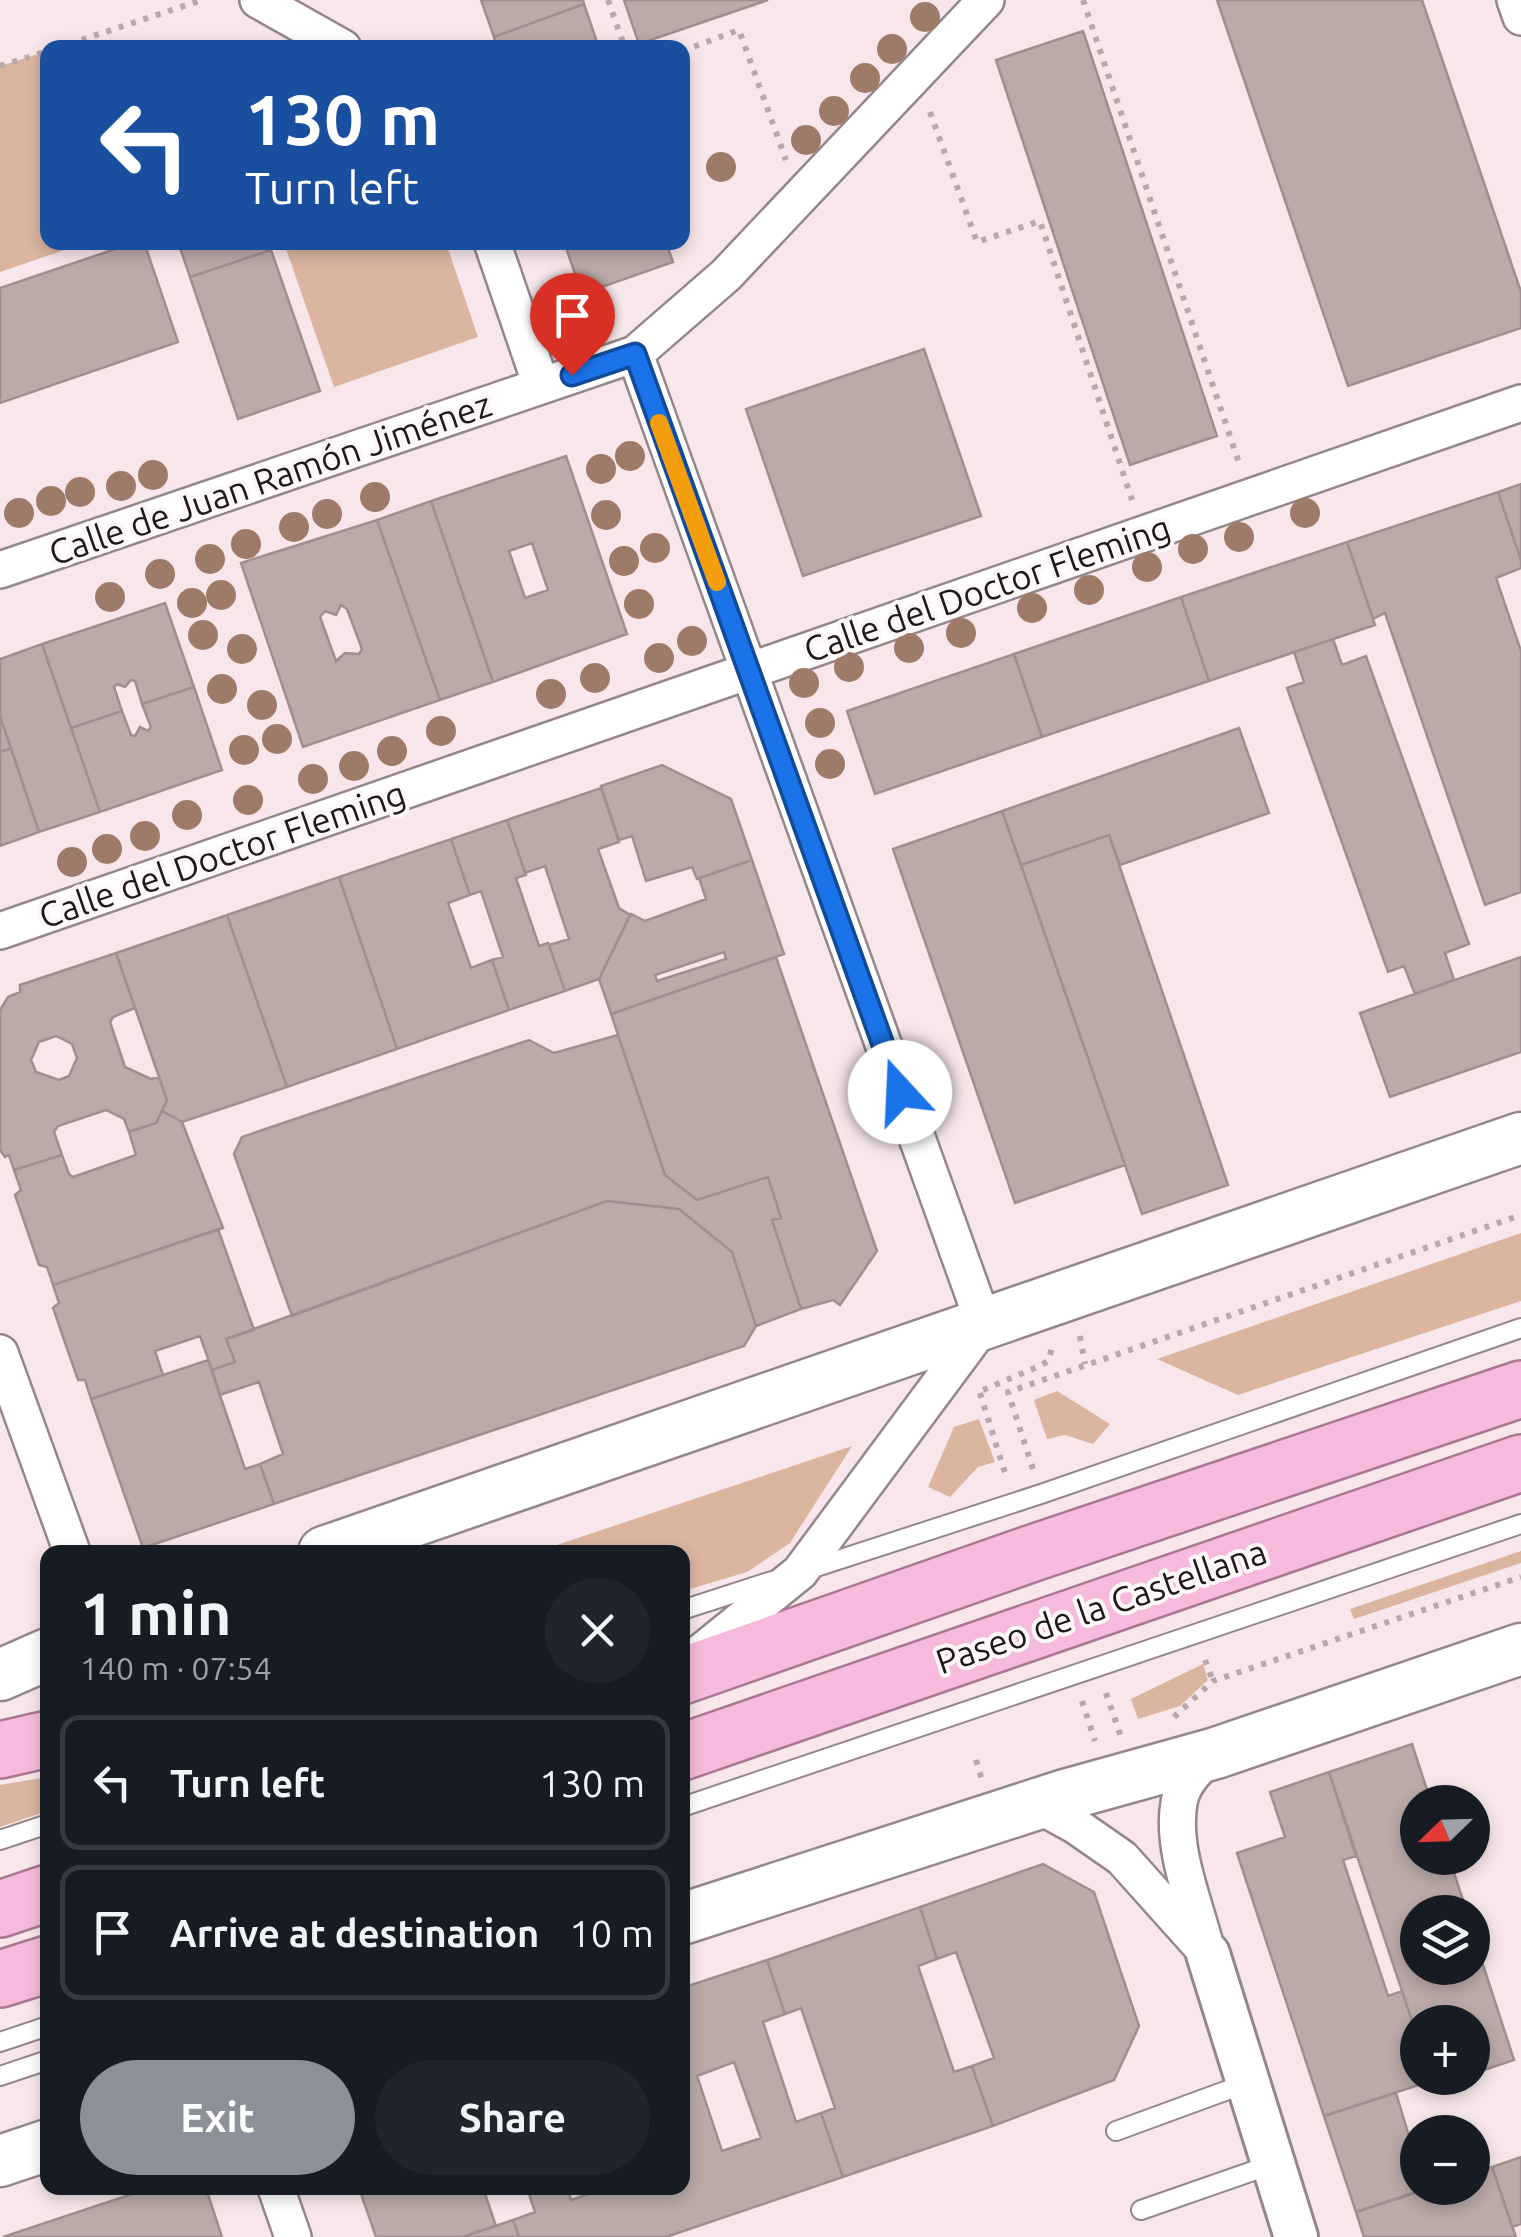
<!DOCTYPE html>
<meta charset="utf-8">
<style>
:root{--surface:#171b24;--page:#20242c;--text:#f1f3f6;--muted:#9ea1a6;--line:#363941;--accent:#8c9099}
body{margin:0;font-family:Ubuntu,sans-serif;background:var(--page);color:var(--text);height:100vh;display:flex;flex-direction:column;font-size:38px;white-space:nowrap}
*{box-sizing:border-box;margin:0}
p{font-size:32px;color:var(--muted)}
.icon{flex:none;width:55px;height:55px;fill:none;stroke:currentColor;stroke-width:2;stroke-linecap:round;stroke-linejoin:round}
.map{position:relative;flex:1;overflow:hidden}
.details{position:absolute;left:40px;top:1545px;width:650px;height:650px;display:flex;flex-direction:column;background:var(--surface);border-radius:20px;box-shadow:0 5px 15px #0003}
.details>*{flex:none}
.banner{position:absolute;left:40px;top:40px;width:650px;height:210px;border-radius:20px;box-shadow:0 5px 15px #0003;background:#1a4fa0;color:#fff;overflow:hidden}
.needle{width:65px;rotate:247deg}
.buttons{position:absolute;left:1400px;top:1785px;display:grid;gap:20px}
.buttons a{display:grid;place-items:center;width:90px;height:90px;border-radius:50%;background:var(--surface);box-shadow:0 5px 15px #0003;font-size:50px}
.pin{position:absolute;display:grid;place-items:center;width:85px;height:85px;color:#fff;margin:-102px -42px;border-radius:50% 50% 50% 0;rotate:-45deg;box-shadow:0 0 10px #0007}
.pin .icon{rotate:45deg}
.me{position:absolute;width:110px;margin:-55px;rotate:340deg;stroke-linejoin:round;filter:drop-shadow(0 0 8px #0008)}
.turn{display:flex;align-items:center;gap:35px;height:210px;padding:0 40px;font-size:45px}
.turn .icon{width:130px;height:130px;stroke-width:2.5}
.turn b{display:block;font-size:70px;line-height:85px}
.round{display:grid;place-items:center;flex:none;width:105px;height:105px;border-radius:52px;background:var(--page)}
.overview{display:flex;align-items:center;justify-content:space-between;height:170px;padding:0 40px}
h1{font-size:60px;font-weight:700;line-height:75px}
.primary-button{display:flex;gap:20px;margin-top:auto;padding:20px 40px}
.primary-button a{flex:1;height:115px;border-radius:60px;background:var(--accent);color:#fff;font-size:40px;font-weight:700;line-height:115px;text-align:center}
.primary-button a+a{background:var(--page);color:var(--text)}
ul{padding:0;list-style:none}
li{display:flex;align-items:center;gap:30px;height:135px;margin:0 20px 15px;padding:0 20px;border:5px solid var(--line);border-radius:20px}
li div{flex:1}
li b{display:block;font-size:38px}
li em{font-style:normal}
.map>svg:first-child{display:block}
.green{fill:#dbb5a0}
.building{fill:#baaba8;stroke:#9e908e;stroke-width:2.5;fill-rule:evenodd}
.lines{fill:none;stroke-linecap:round;stroke-linejoin:round}
.service-casing{stroke:#958789;stroke-width:22}
.minor-casing{stroke:#958789;stroke-width:40}
.tertiary-casing{stroke:#958789;stroke-width:48}
.secondary-casing{stroke:#958789;stroke-width:55}
.trunk-casing{stroke:#a97792;stroke-width:60}
.path{stroke:#b6a9ab;stroke-width:6;stroke-dasharray:5 8;stroke-linecap:butt}
.service{stroke:#fff;stroke-width:18}
.minor{stroke:#fff;stroke-width:35}
.tertiary{stroke:#fff;stroke-width:42}
.secondary{stroke:#fff;stroke-width:50}
.trunk{stroke:#f6bbdc;stroke-width:55}
.tree{fill:#9e7b69}
.route-casing{stroke:#114b97;stroke-width:25}
.route{stroke:#1a73e8;stroke-width:18}
.slow{stroke:#f59e0b;stroke-width:18}
.labels{text-anchor:middle;dominant-baseline:central;stroke-width:8;stroke-linejoin:round;paint-order:stroke}
.street-label{font-size:35px;fill:#1e1819;stroke:#fef7f8}
</style>
<div class="map">
<svg width="1521" height="2237" viewBox="0 0 1521 2237">
<rect width="100%" height="100%" fill="#f7e7ea"/>
<path class="green" d="M47 51 48 242 85 243 0 272V66Z
M284 243H446L478 337 334 387Z
M1521 1233V1301L1238 1395 1157 1359Z
M1057 1391 1110 1424 1093 1444 1065 1435 1047 1439 1034 1400Z
M979 1419 995 1462 978 1467 950 1497 928 1487 954 1427Z
M852 1446 790 1543 747 1572 683 1591 682 1552H536Z
M1521 1551V1563L1354 1619 1350 1609Z
M1203 1664 1208 1680 1180 1706 1138 1719 1131 1699Z
M47 1777V1811L0 1827V1785Z"/>
<path class="building" d="M481 0H583L584 4 494 37Z
M624 0H768L639 44Z
M1217 0H1422L1521 292V328L1348 386Z
M584 4 599 48H497L494 37Z
M1083 31 1217 436 1130 465 996 60Z
M136 242H144L178 342 0 403V288Z
M178 242H269L271 250 190 277Z
M564 242H666L673 262 582 294Z
M271 250 320 391 238 419 190 277Z
M924 349 981 516 803 576 746 409Z
M566 456 627 634 493 682 431 501ZM532 543 548 590 525 598 509 551Z
M1521 484V560L1498 492Z
M1498 492 1521 560V568L1496 578 1521 651V892L1485 905 1385 613 1373 619 1347 542Z
M431 501 493 682 440 700 377 520Z
M377 520 440 700 303 747 241 563ZM341 605 347 609 362 649 359 654 345 653 336 661 320 617 325 611 336 615Z
M1347 542 1375 625 1209 681 1181 597Z
M1181 597 1209 681 1042 737 1014 654Z
M165 603 194 687 142 704 135 681 131 680 125 687 117 684 114 687 122 711 71 728 42 644Z
M1333 639 1342 665 1366 656 1469 944 1445 953 1454 980 1415 994 1404 966 1388 972 1287 688 1304 682 1294 652Z
M42 644 100 812 39 832 0 716V659Z
M1014 654 1042 737 875 794 847 711Z
M194 687 222 770 100 812 71 728 122 711 131 735 135 736 140 727 148 731 151 727 142 704Z
M0 716 11 748 0 752Z
M1239 728 1269 813 1120 865 1109 835 1021 865 1002 811Z
M11 748 39 832 0 846V752Z
M662 765 731 799 752 860 697 879 692 867 646 881 632 836 619 840 601 786Z
M601 788 619 842 598 849 619 908 630 915 599 979 565 991 549 945 569 939 545 866 525 873 507 820Z
M1002 811 1125 1165 1015 1203 893 849Z
M507 820 526 875 516 878 539 946 548 943 565 991 509 1010 492 960 503 957 481 891 470 895 451 839Z
M1109 835 1228 1185 1142 1214 1021 865Z
M451 839 470 895 448 903 471 968 492 960 509 1010 397 1049 339 877Z
M752 860 784 954 611 1014 599 979 631 914 645 921 706 899 699 878ZM724 952 726 959 657 981 655 975Z
M339 877 397 1049 287 1087 227 915Z
M227 915 287 1087 182 1122 162 1111 167 1100 116 953Z
M116 953 135 1008 113 1017 110 1022 125 1067 151 1079 159 1077 167 1100 162 1111 156 1123 129 1132 124 1119 106 1110 58 1126 54 1132 62 1155 14 1170 9 1155 5 1157 0 1150V1010L8 997 20 992V985ZM56 1036 72 1044 77 1058 69 1076 59 1080 36 1072 31 1060 39 1042Z
M776 957 877 1251 840 1305 833 1300 801 1309 772 1220 781 1218 768 1177 697 1200 665 1175 611 1014Z
M1521 957V1052L1390 1097 1360 1013Z
M618 1035 665 1175 697 1200 768 1177 781 1218 772 1220 801 1309 756 1326 732 1252 679 1209 607 1201 292 1316 234 1154 242 1137 529 1040 554 1053Z
M162 1111 182 1122 223 1228 53 1285 47 1267 39 1265 15 1195 21 1190 14 1170 62 1155 69 1174 73 1177 136 1155 129 1132 156 1123Z
M607 1201 679 1209 732 1252 756 1326 744 1346 274 1504 260 1464 283 1454 259 1382 220 1395 212 1370 235 1362 226 1339Z
M218 1229 254 1330 226 1339 235 1362 212 1370 200 1336 155 1351 163 1375 91 1399 85 1380H78L53 1308 59 1303 53 1285Z
M208 1360 245 1469 260 1464 274 1504 143 1548 91 1399Z
M1412 1744 1431 1802H1418V1858H1449L1467 1912H1418V1968H1472V1931L1514 2060 1472 2074V2022H1418V2039L1329 1772Z
M1329 1772 1356 1856 1343 1860 1388 1996 1402 1991 1418 2039V2078H1430L1431 2081 1324 2116 1237 1853 1285 1837 1270 1792Z
M1043 1864 1094 1892 1139 2026 1114 2080 993 2126 972 2066 994 2058 956 1952 937 1959 920 1907Z
M920 1907 937 1959 918 1966 954 2072 972 2066 993 2126 843 2177 821 2113 835 2108 801 2008 785 2014 767 1960Z
M767 1960 785 2014 763 2022 796 2122 821 2113 843 2177 666 2237H519L513 2220 535 2212 527 2188H567L571 2200 606 2188H682V1988ZM734 2062 761 2138 722 2151 697 2076Z
M1396 2093 1418 2166V2188L1425 2189 1356 2212 1324 2116Z
M1521 2157V2224L1512 2227 1492 2167Z
M1492 2167 1516 2237H1364L1356 2212 1431 2188H1472V2173Z
M150 2188H206L222 2237H3Z
M359 2188H483L496 2226 462 2237H376Z
M513 2220 519 2237H468V2235Z"/>
<g class="lines">
<defs>
<path id="service" d="M807 1570 1041 1494 1521 1328
M682 1610 772 1581
M682 1807 1521 1524
M0 1840 48 1824
M0 2042 48 2026
M0 2076 48 2060
M1116 2131 1247 2083
M1141 2210 1273 2164"/>
<path id="minor" d="M258 0 343 48
M1515 0 1521 17
M492 242 541 385
M635 354 984 1324 800 1572 691 1660
M0 570 635 354 726 275 986 0
M0 931 1521 403
M0 1353 72 1552
M1036 1804 1076 1826 1122 1858 1208 1954
M1205 1944C1194 1901 1171 1848 1179 1803 1182 1782 1199 1766 1215 1753
M276 2188 293 2237"/>
<path id="tertiary" d="M1208 1954 1296 2237"/>
<path id="secondary" d="M324 1552 1521 1138
M0 1675 48 1654
M682 1919 1065 1795 1216 1753 1521 1649
M0 2161 48 2145"/>
<path id="trunk" d="M682 1676 1033 1553 1521 1389
M0 1750 48 1739
M682 1752 1521 1463
M0 1909 48 1893
M0 1979 48 1964"/>
</defs>
<use href="#service" class="service-casing"/>
<use href="#minor" class="minor-casing"/>
<use href="#tertiary" class="tertiary-casing"/>
<use href="#secondary" class="secondary-casing"/>
<use href="#trunk" class="trunk-casing"/>
<path class="path" d="M608 0 625 48
M1083 0 1239 463
M57 48 202 0
M682 51 739 30 786 160
M0 66 48 51
M930 112 977 242 1040 221 1132 500
M1080 1336 1085 1364
M983 1390 1042 1365 1049 1360 1052 1346
M980 1393 1006 1476
M1033 1469 1008 1392 1521 1215
M1205 1660 1213 1681
M1106 1693 1121 1737
M1082 1701 1095 1741
M1174 1717 1213 1681 1521 1577
M976 1760 982 1780"/>
<use href="#service" class="service"/>
<use href="#minor" class="minor"/>
<use href="#tertiary" class="tertiary"/>
<use href="#secondary" class="secondary"/>
<use href="#trunk" class="trunk"/>
</g>
<g class="tree">
<circle cx="925" cy="17" r="15"/>
<circle cx="892" cy="49" r="15"/>
<circle cx="865" cy="78" r="15"/>
<circle cx="834" cy="111" r="15"/>
<circle cx="806" cy="140" r="15"/>
<circle cx="721" cy="167" r="15"/>
<circle cx="630" cy="456" r="15"/>
<circle cx="601" cy="469" r="15"/>
<circle cx="153" cy="475" r="15"/>
<circle cx="121" cy="486" r="15"/>
<circle cx="80" cy="492" r="15"/>
<circle cx="375" cy="497" r="15"/>
<circle cx="51" cy="501" r="15"/>
<circle cx="19" cy="513" r="15"/>
<circle cx="1305" cy="513" r="15"/>
<circle cx="327" cy="514" r="15"/>
<circle cx="606" cy="515" r="15"/>
<circle cx="294" cy="527" r="15"/>
<circle cx="1239" cy="537" r="15"/>
<circle cx="246" cy="544" r="15"/>
<circle cx="655" cy="548" r="15"/>
<circle cx="1193" cy="549" r="15"/>
<circle cx="210" cy="559" r="15"/>
<circle cx="624" cy="561" r="15"/>
<circle cx="1147" cy="567" r="15"/>
<circle cx="160" cy="574" r="15"/>
<circle cx="1089" cy="590" r="15"/>
<circle cx="221" cy="595" r="15"/>
<circle cx="110" cy="597" r="15"/>
<circle cx="192" cy="603" r="15"/>
<circle cx="639" cy="604" r="15"/>
<circle cx="1032" cy="608" r="15"/>
<circle cx="961" cy="633" r="15"/>
<circle cx="203" cy="635" r="15"/>
<circle cx="692" cy="641" r="15"/>
<circle cx="909" cy="648" r="15"/>
<circle cx="242" cy="649" r="15"/>
<circle cx="659" cy="658" r="15"/>
<circle cx="849" cy="667" r="15"/>
<circle cx="595" cy="678" r="15"/>
<circle cx="804" cy="683" r="15"/>
<circle cx="222" cy="689" r="15"/>
<circle cx="551" cy="694" r="15"/>
<circle cx="262" cy="705" r="15"/>
<circle cx="820" cy="723" r="15"/>
<circle cx="441" cy="731" r="15"/>
<circle cx="277" cy="739" r="15"/>
<circle cx="244" cy="750" r="15"/>
<circle cx="392" cy="751" r="15"/>
<circle cx="830" cy="764" r="15"/>
<circle cx="354" cy="766" r="15"/>
<circle cx="313" cy="779" r="15"/>
<circle cx="248" cy="800" r="15"/>
<circle cx="187" cy="815" r="15"/>
<circle cx="145" cy="836" r="15"/>
<circle cx="107" cy="849" r="15"/>
<circle cx="72" cy="862" r="15"/>
</g>
<g class="lines">
<defs>
<path id="route" d="M572 375 635 354 900 1092"/>
</defs>
<use href="#route" class="route-casing"/>
<use href="#route" class="route"/>
<path class="slow" d="M659 423 717 582"/>
</g>
<g class="labels">
<g class="street-label">
<text transform="translate(270 478) rotate(-19)">Calle de Juan Ramón Jiménez</text>
<text transform="translate(987 588) rotate(-19)">Calle del Doctor Fleming</text>
<text transform="translate(222 854) rotate(-19)">Calle del Doctor Fleming</text>
<text transform="translate(1101 1606) rotate(-19)">Paseo de la Castellana</text>
</g>
</g>
</svg>
<div class="buttons">
<a><svg class="needle" viewBox="-14 -14 28 28"><path d="M0-13l5 13h-10z" fill="#e53935"/><path d="M0 13l5-13h-10z" fill="#9ea1a6"/></svg></a>
<a><svg class="icon" aria-label="layers" viewBox="0 0 24 24"><path d="M12 4l9 5-9 5-9-5zM3 14l9 5 9-5"/></svg></a>
<a>+</a>
<a>−</a>
</div>
<div class="pin" style="left:572px;top:375px;background:#d93025"><svg class="icon" aria-label="arrive" viewBox="0 0 24 24"><path d="M6 21V4h12l-3 4 3 4H6"/></svg></div>
<svg class="me" style="left:900px;top:1092px" viewBox="-20 -20 40 40"><circle r="19" fill="#fff"/><path d="M0-13L10 11 0 6-10 11z" fill="#1a73e8"/></svg>
<div class="banner">
<div class="turn"><svg class="icon" aria-label="left" viewBox="0 0 24 24"><path d="M17 20v-9H6M10 6l-5 5 5 5"/></svg><div><b>130 m</b>Turn left</div></div>
</div>
<section class="details">
<div class="overview"><div><h1>1 min</h1><p>140 m · 07:54</p></div><a class="round"><svg class="icon" aria-label="close" viewBox="0 0 24 24"><path d="M6 6l12 12M18 6L6 18"/></svg></a></div>
<ul>
<li><svg class="icon" aria-label="left" viewBox="0 0 24 24"><path d="M17 20v-9H6M10 6l-5 5 5 5"/></svg><div><b>Turn left</b></div><em>130 m</em></li>
<li><svg class="icon" aria-label="arrive" viewBox="0 0 24 24"><path d="M6 21V4h12l-3 4 3 4H6"/></svg><div><b>Arrive at destination</b></div><em>10 m</em></li>
</ul>
<div class="primary-button"><a>Exit</a><a>Share</a></div>
</section>
</div>
